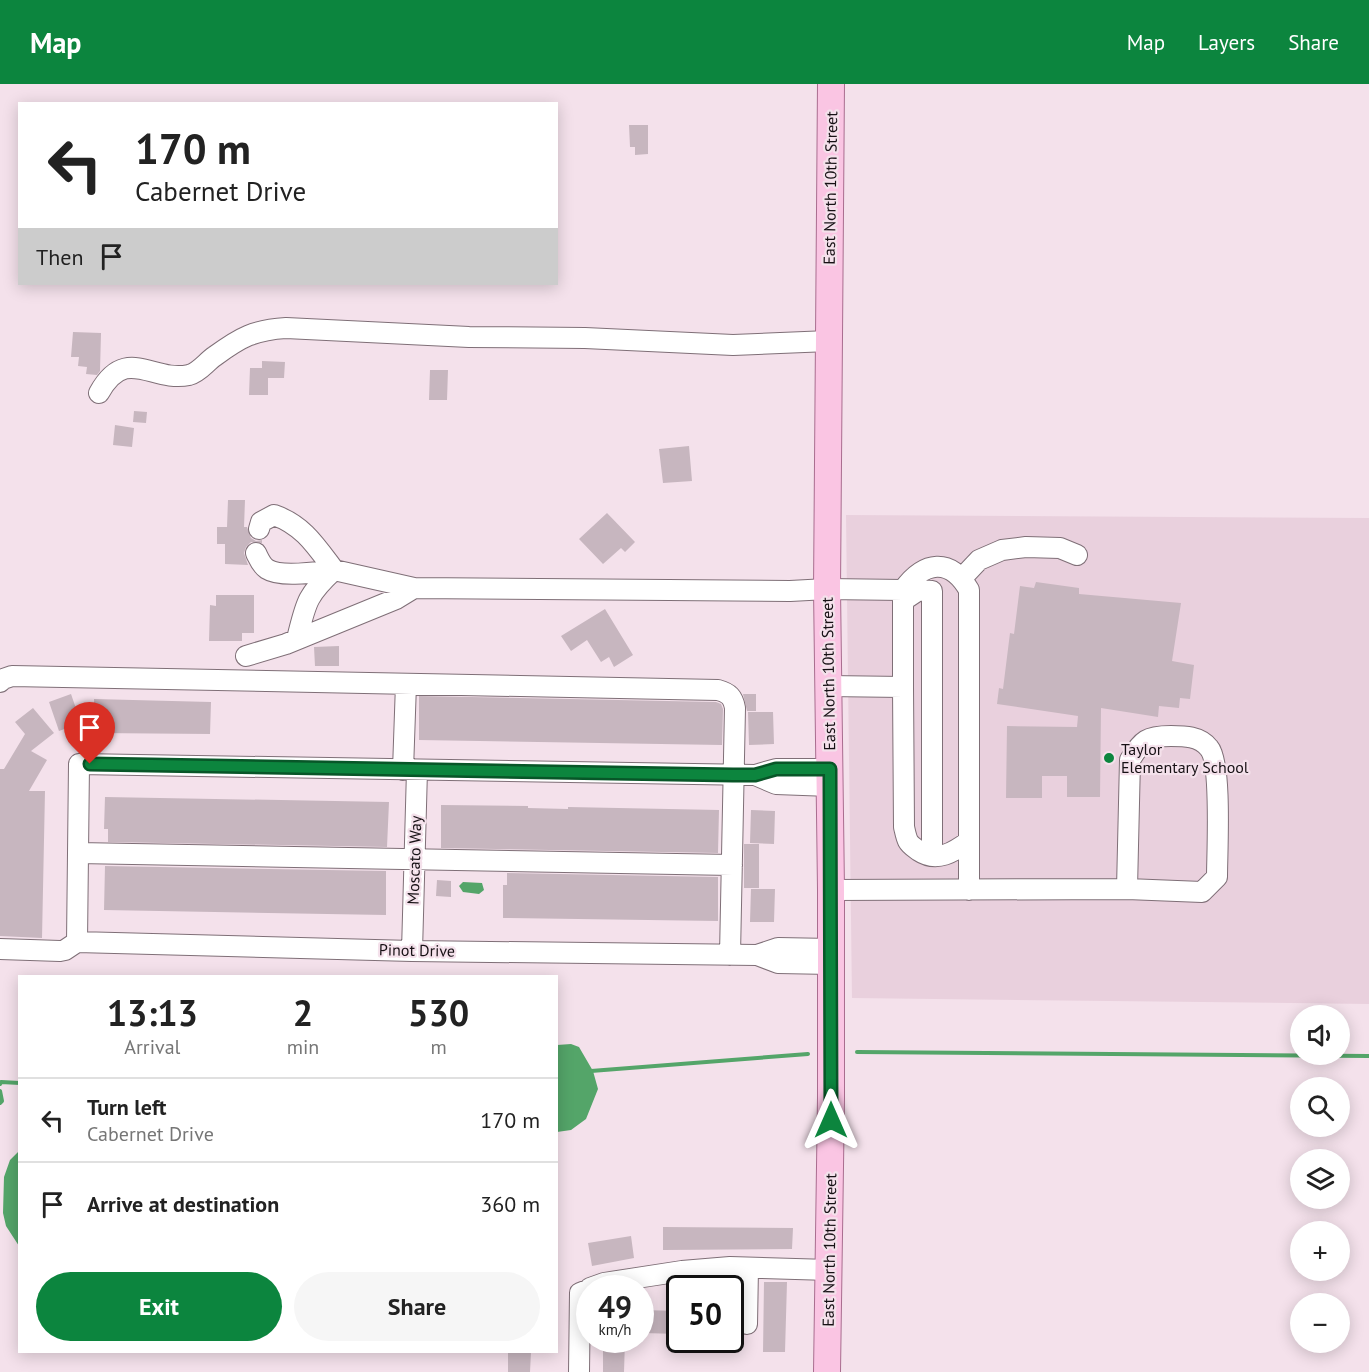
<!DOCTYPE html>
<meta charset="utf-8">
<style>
:root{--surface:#fff;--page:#f6f6f6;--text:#222;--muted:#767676;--line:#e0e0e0;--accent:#0c853e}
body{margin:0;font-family:"PT Sans",sans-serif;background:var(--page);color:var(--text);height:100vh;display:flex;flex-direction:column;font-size:22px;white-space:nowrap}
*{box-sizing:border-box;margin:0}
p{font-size:20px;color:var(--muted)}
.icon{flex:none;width:33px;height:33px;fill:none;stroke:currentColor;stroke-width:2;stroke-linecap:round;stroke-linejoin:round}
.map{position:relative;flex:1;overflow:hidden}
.sheet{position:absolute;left:18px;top:891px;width:540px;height:378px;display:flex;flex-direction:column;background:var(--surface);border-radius:0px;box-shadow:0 3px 15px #0003}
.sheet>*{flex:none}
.hud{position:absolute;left:18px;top:18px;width:540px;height:183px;border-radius:0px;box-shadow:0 3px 15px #0003;background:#fff;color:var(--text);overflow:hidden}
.controls{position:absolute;left:1290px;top:921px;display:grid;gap:12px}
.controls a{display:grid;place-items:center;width:60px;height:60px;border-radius:50%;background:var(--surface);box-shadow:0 3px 15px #0003;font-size:30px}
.speed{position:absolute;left:576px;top:1191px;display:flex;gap:12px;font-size:30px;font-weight:700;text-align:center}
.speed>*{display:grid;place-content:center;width:78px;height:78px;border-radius:50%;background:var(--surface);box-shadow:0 3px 15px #0003;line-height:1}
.speed small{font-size:15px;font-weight:400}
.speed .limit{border:3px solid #111;border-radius:9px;background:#fff;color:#111}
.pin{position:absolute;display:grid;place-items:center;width:51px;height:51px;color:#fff;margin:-62px -26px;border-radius:50% 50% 50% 0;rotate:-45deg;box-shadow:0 0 6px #0007}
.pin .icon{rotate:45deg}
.me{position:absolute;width:66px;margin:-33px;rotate:0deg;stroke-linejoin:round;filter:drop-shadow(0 0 4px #0008)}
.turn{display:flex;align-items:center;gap:21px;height:126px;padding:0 18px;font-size:27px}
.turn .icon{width:78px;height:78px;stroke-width:2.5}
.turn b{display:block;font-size:42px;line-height:51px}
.then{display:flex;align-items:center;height:57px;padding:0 18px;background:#0003;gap:12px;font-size:22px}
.eta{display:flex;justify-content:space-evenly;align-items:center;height:102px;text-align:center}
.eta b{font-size:36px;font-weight:700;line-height:42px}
.button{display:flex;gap:12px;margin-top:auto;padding:12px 18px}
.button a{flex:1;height:69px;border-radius:36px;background:var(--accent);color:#fff;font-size:24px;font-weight:700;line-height:69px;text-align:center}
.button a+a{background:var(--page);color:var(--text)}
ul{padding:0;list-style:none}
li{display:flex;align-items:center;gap:18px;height:84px;padding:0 18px;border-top:2px solid var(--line)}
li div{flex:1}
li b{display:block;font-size:22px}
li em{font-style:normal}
header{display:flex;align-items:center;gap:36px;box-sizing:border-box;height:84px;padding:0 30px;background:var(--accent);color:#fff}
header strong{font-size:28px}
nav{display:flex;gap:33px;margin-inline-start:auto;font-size:21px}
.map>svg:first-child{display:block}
.built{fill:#e9d0dd}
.water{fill:#54a569}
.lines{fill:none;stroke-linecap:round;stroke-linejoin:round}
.stream{stroke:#54a569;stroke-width:4}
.building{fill:#c7b6bf}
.minor-casing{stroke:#7f6f77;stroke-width:22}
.major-casing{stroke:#a96d8f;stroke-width:28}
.minor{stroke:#fff;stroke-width:20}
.major{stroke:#fac5e3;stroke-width:26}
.route-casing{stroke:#085628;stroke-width:15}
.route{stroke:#0c853e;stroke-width:10}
.poi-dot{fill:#0c853e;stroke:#f4e1eb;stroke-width:2}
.labels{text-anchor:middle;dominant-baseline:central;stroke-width:4.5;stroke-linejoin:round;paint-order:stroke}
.street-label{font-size:16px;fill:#171115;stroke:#f4e1eb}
.poi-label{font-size:16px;fill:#171115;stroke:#f4e1eb;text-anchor:start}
</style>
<header>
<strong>Map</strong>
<nav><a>Map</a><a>Layers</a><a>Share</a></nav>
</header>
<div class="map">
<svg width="1369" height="1288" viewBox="0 0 1369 1288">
<rect width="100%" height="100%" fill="#f4e1eb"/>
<path class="built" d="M846 431 1369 434V920L852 914Z"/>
<path class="water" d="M463 798 482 799 484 806 479 810 463 808 459 802Z
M571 960 579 963 593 987 598 1005 586 1035 571 1046 557 1048V961Z
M19 1067V1162L6 1142 3 1129 4 1093 10 1076Z"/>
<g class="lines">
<path class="stream" d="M857 968 1369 972
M591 987 808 970
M0 1000 1 998 20 999
M0 1007 2 1017 0 1019"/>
</g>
<path class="building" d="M629 41H648V70L635 71V63H630Z
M73 248 101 249 100 287 97 291 86 290 87 283 78 282 79 273H71Z
M262 277 285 278 284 294H268V311H249L250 284H262Z
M430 286H448L447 316H429Z
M134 327 147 328 146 339 133 338Z
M115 341 134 344 132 363 113 361Z
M689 362 692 397 663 399 659 365Z
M228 416H245L244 443H247L251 454 256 457 262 456V459L251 458 246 463 244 469 248 481 225 480V460H217V443H227Z
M607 429 635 458 625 468 621 464 603 480 579 455Z
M1036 498 1079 504V510L1181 519 1172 577 1194 581 1190 615 1180 614 1179 624 1159 622 1158 633 1101 624 1100 713H1067V692H1042V714H1006L1007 642 1077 643 1078 632 997 620 999 604 1003 605 1010 549 1014 550 1020 502 1034 504Z
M216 511H254V549H242V557H209L210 521 216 522Z
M605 525 633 571 614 583 609 573 601 578 587 556 571 567 561 552Z
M339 562V582H315L314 563Z
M71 610 81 639 59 647 49 618Z
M743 610H756V627H747Z
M419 612 716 618 721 620 723 625 722 661 419 656Z
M94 615 211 618 210 650 95 649Z
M33 624 54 649 31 667 47 676 29 707H45L42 854 0 852V685H4L25 650 15 638Z
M748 628H773L774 660 749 661Z
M105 713 389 718 387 763 108 758V745H104Z
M441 721 528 722V724L568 725V723L719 726 718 769 441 764Z
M751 726 775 727 774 760 750 759Z
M744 760H759V804H744Z
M105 782 386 787V831L104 826Z
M507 789 718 793V837L503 834V801H507Z
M437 796 451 797V813L436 812Z
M751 805H775L774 838H750Z
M663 1143 793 1144 792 1165 663 1166Z
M631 1152 634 1174 592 1182 588 1159Z
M764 1198H787L785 1268H763Z
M642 1226 680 1227V1250L642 1249Z
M603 1256H625L624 1288H603Z
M700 1256H724L723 1268H700Z
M508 1268H531L530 1288H508Z"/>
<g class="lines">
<defs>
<path id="minor" d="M99 309C126 260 152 299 189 291 200 288 206 278 215 272 241 253 254 246 286 244L469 253 585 254 733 261 829 257
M259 445 261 438 274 431C303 441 316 462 334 486L414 504 790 507 827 505 903 506
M256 469C259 475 261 481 267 485 281 494 317 488 334 486
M962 494 979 476 1002 466 1026 463 1060 464 1077 471
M904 516 919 506 932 507V772
M297 555C306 519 306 512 334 486
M246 572 286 560 396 515 414 504
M0 598 3 595 12 592 718 606C729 609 733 613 735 624L730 871
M828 602 903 603V506C924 477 950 473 969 506V757C954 768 937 779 919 767 915 764 910 761 908 757 906 753 905 747 904 743L903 603
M403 686 406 600
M830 702 776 700 755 691 776 685H830
M969 757V806
M78 769 732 781
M831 806 1127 805 1202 808 1217 793C1217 769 1222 679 1209 664 1200 652 1184 652 1171 652 1147 652 1142 656 1130 676L1127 805
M77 858 79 680 755 691
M77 858 412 867 757 871
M0 865 60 867 65 866 77 858
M412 867 417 686
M831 880 778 879 757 871 778 864 831 865
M590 1204 604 1199 682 1187 730 1183 829 1186
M747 1240 748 1184
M579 1288 580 1209 590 1205"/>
<path id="major" d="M827 1288 831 1014V806L827 505 831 0"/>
</defs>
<use href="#minor" class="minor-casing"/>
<use href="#major" class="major-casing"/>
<use href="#minor" class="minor"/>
<use href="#major" class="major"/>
</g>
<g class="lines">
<defs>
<path id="route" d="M90 680 733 691H755L776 685H830L831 1036"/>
</defs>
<use href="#route" class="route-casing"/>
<use href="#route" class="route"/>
</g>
<circle class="poi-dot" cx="1109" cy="674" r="6"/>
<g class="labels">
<g class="street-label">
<text transform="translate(830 104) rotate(-89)">East North 10th Street</text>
<text transform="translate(828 590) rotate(-91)">East North 10th Street</text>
<text transform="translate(414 776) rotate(-88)">Moscato Way</text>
<text transform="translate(417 866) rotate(1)">Pinot Drive</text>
<text transform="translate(829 1166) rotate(-89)">East North 10th Street</text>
</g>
<g class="poi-label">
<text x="1121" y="665">Taylor<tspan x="1121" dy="18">Elementary School</tspan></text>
</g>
</g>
</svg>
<div class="controls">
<a><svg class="icon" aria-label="sound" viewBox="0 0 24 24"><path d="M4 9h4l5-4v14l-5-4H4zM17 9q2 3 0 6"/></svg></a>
<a><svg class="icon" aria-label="search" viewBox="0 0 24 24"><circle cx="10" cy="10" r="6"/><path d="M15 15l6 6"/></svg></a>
<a><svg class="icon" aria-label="layers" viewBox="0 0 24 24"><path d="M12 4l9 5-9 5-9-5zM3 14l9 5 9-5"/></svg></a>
<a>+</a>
<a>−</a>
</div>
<div class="speed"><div>49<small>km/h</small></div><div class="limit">50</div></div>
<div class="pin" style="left:90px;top:680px;background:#d93025"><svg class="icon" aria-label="arrive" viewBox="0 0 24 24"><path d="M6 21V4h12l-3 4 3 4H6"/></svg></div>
<svg class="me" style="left:831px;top:1036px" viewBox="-20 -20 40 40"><path d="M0-17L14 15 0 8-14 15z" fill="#0c853e" stroke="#fff" stroke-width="4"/></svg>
<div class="hud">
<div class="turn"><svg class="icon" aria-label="left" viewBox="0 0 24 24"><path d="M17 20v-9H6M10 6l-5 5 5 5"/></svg><div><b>170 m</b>Cabernet Drive</div></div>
<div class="then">Then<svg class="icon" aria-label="arrive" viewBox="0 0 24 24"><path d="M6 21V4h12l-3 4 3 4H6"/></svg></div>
</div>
<section class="sheet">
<div class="eta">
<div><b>13:13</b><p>Arrival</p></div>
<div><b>2</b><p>min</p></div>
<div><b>530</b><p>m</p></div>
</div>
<ul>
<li><svg class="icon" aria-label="left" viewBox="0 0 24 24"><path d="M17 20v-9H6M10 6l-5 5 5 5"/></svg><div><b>Turn left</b><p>Cabernet Drive</p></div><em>170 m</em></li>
<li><svg class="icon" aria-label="arrive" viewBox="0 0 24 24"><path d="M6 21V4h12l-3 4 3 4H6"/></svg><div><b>Arrive at destination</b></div><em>360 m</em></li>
</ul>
<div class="button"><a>Exit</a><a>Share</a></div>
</section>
</div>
